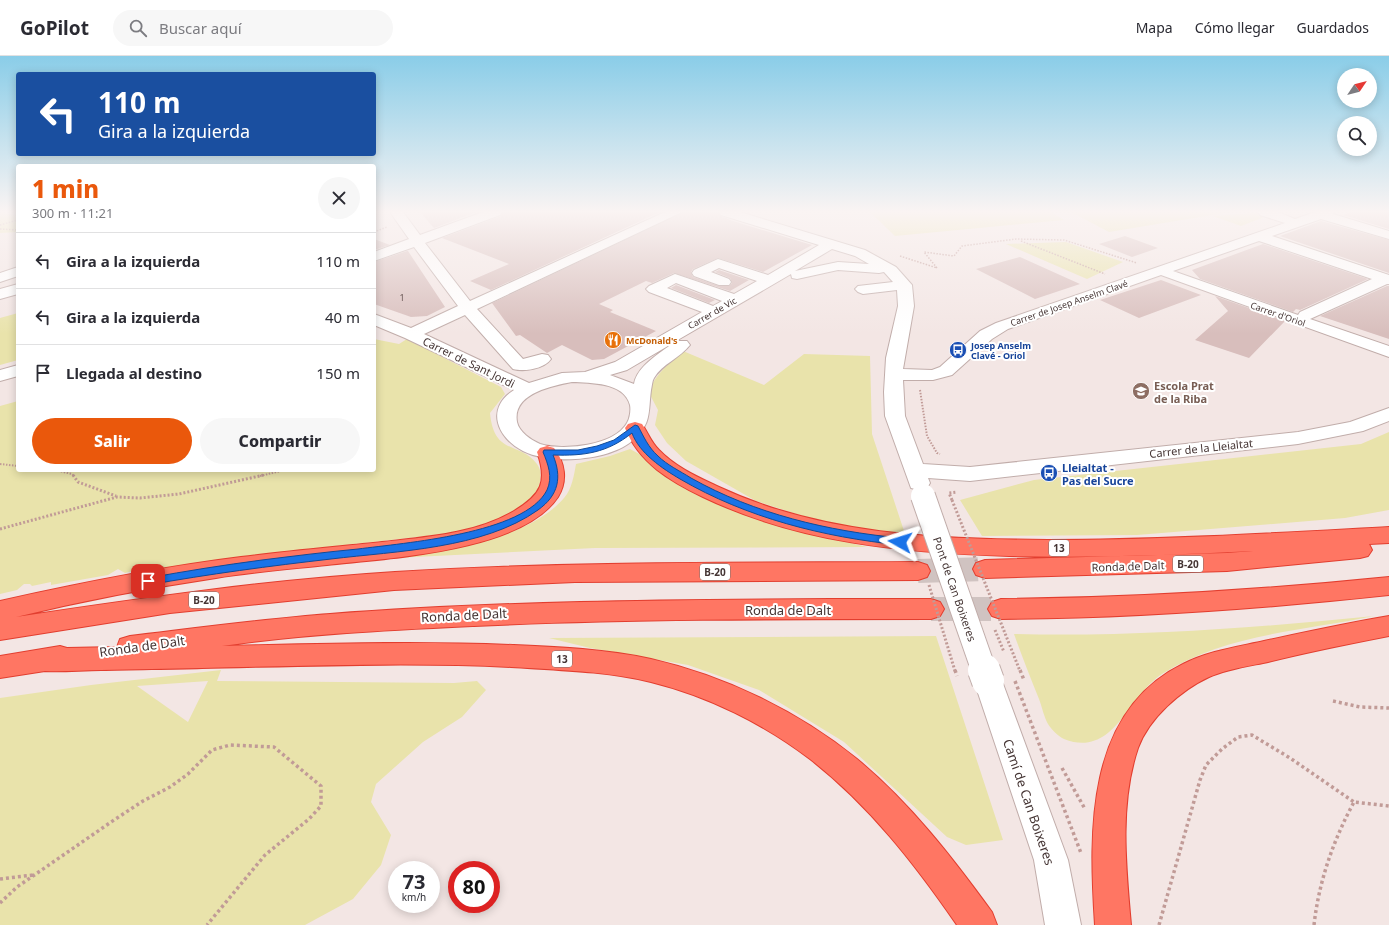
<!DOCTYPE html>
<html lang="es">
<meta charset="utf-8">
<style>
:root{--surface:#fff;--page:#f7f7f7;--text:#2b2b33;--muted:#7c7c81;--line:#e1e1e2;--accent:#ea580c}
body{margin:0;font-family:"Noto Sans",sans-serif;background:var(--page);color:var(--text);height:100vh;display:flex;flex-direction:column;font-size:15px;white-space:nowrap}
*{box-sizing:border-box;margin:0}
p{font-size:13px;color:var(--muted)}
.icon{flex:none;width:22px;height:22px;fill:none;stroke:currentColor;stroke-width:2;stroke-linecap:round;stroke-linejoin:round}
.map{position:relative;flex:1;overflow:hidden}
.side{position:absolute;left:16px;top:108px;width:360px;height:308px;display:flex;flex-direction:column;background:var(--surface);border-radius:4px;box-shadow:0 2px 10px #0003}
.side>*{flex:none}
.guide{position:absolute;left:16px;top:16px;width:360px;height:84px;border-radius:4px;box-shadow:0 2px 10px #0003;background:#1a4fa0;color:#fff;overflow:hidden}
.needle{width:26px;rotate:55deg}
.controls{position:absolute;left:1337px;top:12px;display:grid;gap:8px}
.controls a{display:grid;place-items:center;width:40px;height:40px;border-radius:50%;background:var(--surface);box-shadow:0 2px 10px #0003;font-size:20px}
.speed{position:absolute;left:388px;top:805px;display:flex;gap:8px;font-size:20px;font-weight:700;text-align:center}
.speed>*{display:grid;place-content:center;width:52px;height:52px;border-radius:50%;background:var(--surface);box-shadow:0 2px 10px #0003;line-height:1}
.speed small{font-size:10px;font-weight:400}
.speed .limit{border:6px solid #d22;background:#fff;color:#111}
.pin{position:absolute;display:grid;place-items:center;width:34px;height:34px;color:#fff;margin:-17px;border-radius:8px;box-shadow:0 2px 6px #0006}
.me{position:absolute;width:44px;margin:-22px;rotate:276deg;stroke-linejoin:round;filter:drop-shadow(0 0 3px #0008)}
.turn{display:flex;align-items:center;gap:14px;height:84px;padding:0 16px;font-size:18px}
.turn .icon{width:52px;height:52px;stroke-width:2.5}
.turn b{display:block;font-size:28px;line-height:34px}
.round{display:grid;place-items:center;flex:none;width:42px;height:42px;border-radius:21px;background:var(--page)}
.headline{display:flex;align-items:center;justify-content:space-between;height:68px;padding:0 16px}
h1{font-size:24px;font-weight:800;line-height:30px;color:var(--accent)}
.cta{display:flex;gap:8px;margin-top:auto;padding:8px 16px}
.cta a{flex:1;height:46px;border-radius:24px;background:var(--accent);color:#fff;font-size:16px;font-weight:800;line-height:46px;text-align:center}
.cta a+a{background:var(--page);color:var(--text)}
ul{padding:0;list-style:none}
li{display:flex;align-items:center;gap:12px;height:56px;padding:0 16px;border-top:1px solid var(--line)}
li div{flex:1}
li b{display:block;font-size:15px}
li em{font-style:normal}
header{display:flex;align-items:center;gap:24px;box-sizing:border-box;height:56px;padding:0 20px;background:var(--surface);border-bottom:1px solid var(--line)}
header strong{font-size:19px}
nav{display:flex;gap:22px;margin-inline-start:auto;font-size:14px}
.search{width:280px;height:36px;background:var(--page);display:flex;align-items:center;gap:10px;box-sizing:border-box;padding:0 14px;border-radius:22px;color:var(--muted);font-size:15px}
.map>svg:first-child{display:block}
.green{fill:#e9e3ab;fill-rule:evenodd}
.building{fill:#d8bebc}
.lines{fill:none;stroke-linecap:round;stroke-linejoin:round}
.highway-tunnel{stroke:#d0c3c1;stroke-width:24;stroke-dasharray:24 12;stroke-linecap:butt}
.minor-casing{stroke:#c1adaa;stroke-width:2}
.highway-casing{stroke:#e23e2f;stroke-width:2}
.path-far3{stroke:#c19b97;stroke-width:1.5;stroke-dasharray:1.5 1.5;stroke-linecap:butt}
.path-far2{stroke:#c19b97;stroke-width:2;stroke-dasharray:1.5 1.5;stroke-linecap:butt}
.path-far1{stroke:#c19b97;stroke-width:3;stroke-dasharray:2 2;stroke-linecap:butt}
.path{stroke:#c19b97;stroke-width:3.5;stroke-dasharray:3 3;stroke-linecap:butt}
.minor{fill:#fff;fill-rule:evenodd}
.highway{fill:#ff7663;fill-rule:evenodd}
.minor-bridge-far1-casing{stroke:#c1adaa;stroke-width:26;stroke-linecap:butt}
.minor-bridge-casing{stroke:#c1adaa;stroke-width:34;stroke-linecap:butt}
.path-bridge-far1{stroke:#c19b97;stroke-width:3;stroke-dasharray:2 2;stroke-linecap:butt}
.path-bridge{stroke:#c19b97;stroke-width:3.5;stroke-dasharray:3 3;stroke-linecap:butt}
.minor-bridge-far1{stroke:#fff;stroke-width:24}
.minor-bridge{stroke:#fff;stroke-width:32}
.route{fill:#1a73e8;stroke:#114b97}
.labels{text-anchor:middle;dominant-baseline:central;stroke-width:4;stroke-linejoin:round;paint-order:stroke}
.number-label{font-size:9px;fill:#6a5756}
.far-street-label{font-size:9px;fill:#453534;stroke:#fff}
.far-food-label{font-size:9px;font-weight:bold;fill:#c56008;stroke:#fff;text-anchor:start}
.far-transit-label{font-size:9px;font-weight:bold;fill:#164399;stroke:#fff;text-anchor:start}
.shield{fill:#fff;stroke:#7d7271;stroke-width:1}
.shield-label{font-size:10px;font-weight:bold;fill:#453534}
.street-label{font-size:11px;fill:#453534;stroke:#fff}
.education-label{font-size:11px;font-weight:bold;fill:#785e54;stroke:#fff;text-anchor:start}
.transit-label{font-size:11px;font-weight:bold;fill:#164399;stroke:#fff;text-anchor:start}
.near-street-label{font-size:13px;fill:#453534;stroke:#fff}
</style>
<header>
<strong>GoPilot</strong>
<div class="search"><svg class="icon" aria-label="search" viewBox="0 0 24 24"><circle cx="10" cy="10" r="6"/><path d="M15 15l6 6"/></svg>Buscar aquí</div>
<nav><a>Mapa</a><a>Cómo llegar</a><a>Guardados</a></nav>
</header>
<div class="map">
<svg width="1389" height="869" viewBox="0 0 1389 869">
<rect width="100%" height="100%" fill="#f3e6e4"/>
<path class="green" d="M0 156 18 160V176L0 177Z
M870 156H1051L1064 164 895 180Z
M1071 156H1230L1109 176Z
M1255 157 1267 160 1241 170 1213 160Z
M1066 186 1123 206 1087 223 1006 188Z
M18 257V304L0 309V262Z
M374 283 399 288 407 283 501 331 505 338 490 357C494 400 519 385 537 408 541 413 541 420 540 426 536 459 471 472 445 478L256 499 155 515 156 509 125 517 118 513 108 519 51 529V526L32 530 30 528H24L17 534 0 538V350L18 345V414H374Z
M683 295 764 329 804 298 870 300 872 378 905 478 840 472 756 445 686 405 667 387 655 369 658 354 648 335C657 318 668 307 683 295Z
M1389 376V454L1345 462 1137 479 982 480 960 444 1034 424 1361 388Z
M630 393 696 429 781 470 867 491 595 492 375 503C433 493 523 489 564 442 572 433 574 419 576 408L610 400Z
M1374 560C1303 575 1225 578 1162 618 1129 639 1114 703 1064 683 1059 681 1051 673 1048 668 1044 661 1042 651 1039 643 1030 621 1022 600 1014 578 1134 581 1254 572 1374 560Z
M936 580 1003 784 966 789 947 781 844 686 759 634 688 609 590 592 549 582Z
M221 614 217 625 454 627 477 625 486 634 462 661 423 686 376 728 371 746 391 779 381 809 353 843 305 869H0V642L91 629ZM208 625 188 666 137 630Z"/>
<path class="building" d="M420 156H477L434 172Z
M503 156H660L491 234 470 225 509 208 442 182 501 160Z
M683 156H718L721 160 733 165 812 189 763 216 718 202 693 213 691 216 693 221 719 230H729L732 227 730 222 715 216 719 214 749 224 730 235 674 217 652 227 646 225 599 248 613 254 610 256 656 275 604 303 592 304 562 289 547 297 520 279 516 280 492 247Z
M1350 156H1389V173L1343 159Z
M1321 165 1389 184V217L1280 180Z
M1125 180 1158 192 1132 201 1099 188Z
M374 183 390 189 374 194Z
M1263 188 1368 223 1300 254 1296 253 1293 256 1200 223 1192 214Z
M407 195H408L445 251 427 260 411 261 374 248V206Z
M1020 201 1080 228 1035 243 976 213Z
M1161 224 1201 239 1139 262 1100 244Z
M676 229 715 244 709 247 671 232Z
M1389 230V283L1320 260 1387 230Z
M1215 240 1285 265 1249 302 1195 284 1228 255Z"/>
<g class="lines">
<path class="highway-tunnel" d="M918 515 985 513
M931 553H1001"/>
<defs>
<path id="minor" d="M390 156H403L420 179 483 156H502L500 159 425 187 470 245 665 156H682L477 253 523 303 542 298 548 299 551 303C544 313 524 316 513 313L465 259 424 278 529 327 562 317 585 316 615 306 702 256 649 236 646 233 649 230 675 218 734 238 757 225 719 212 711 216 729 223 731 226 729 229H719L694 220 692 217 694 214 718 203 768 219 819 189 721 159 719 156H740L865 194 896 211 912 229 914 250 903 313 932 314 940 311 980 275 996 267 1285 167 1260 159 1258 156H1278L1295 163 1315 156H1334L1333 158 1389 175V183L1321 163 1272 180 1389 219V228H1387L1310 263 1389 290V301L1161 219 1008 273 992 283 952 319 933 324H903L905 360 923 408 970 411 1298 376 1350 366 1389 352V365L1363 375 1298 388 970 425 928 422 930 427 927 432 919 434 911 432 885 360 884 336 886 302 898 250 897 234 863 238 858 236 855 233 858 230 893 226 884 216 879 217 838 214 797 223 792 222 791 218 676 285H687L690 289C680 302 662 308 654 322 652 325 652 330 651 334 648 357 652 368 632 385 608 405 551 409 523 395 497 382 485 352 514 334L405 282 374 269V258L411 272 458 250 414 191 374 205V196L409 183ZM1259 185 1372 223 1300 256 1298 259 1173 215ZM832 193 855 200 869 208 838 206 795 215ZM676 227 722 245 713 250 667 232ZM673 287C659 298 637 310 634 328L610 319 627 314ZM572 326C591 327 624 326 630 349 631 354 630 362 627 367 614 390 563 395 540 388 531 384 519 376 517 366 512 338 551 330 572 326Z
M18 211V220L0 226V217Z
M18 228V238L0 243V233Z
M18 309V320L0 325V314Z
M988 613 998 617 1002 625 1068 804 1081 869H1045L1034 804 974 625 978 617Z"/>
<path id="highway" d="M635 366 642 368C648 377 651 386 659 394 675 411 698 421 719 431 822 479 936 483 1048 484 1162 484 1276 477 1389 471V487L1369 488 1372 494 1368 500 1360 502 1227 515 985 522 976 519 973 513 976 507 985 504 1227 497 1253 495C1171 499 1090 502 1009 500 904 497 799 487 703 441 670 425 639 407 625 372L628 368Z
M547 390 554 392C565 406 568 425 558 441 521 496 388 502 327 509 290 513 253 516 216 522 149 532 82 545 16 561 142 542 268 524 395 516 569 505 744 507 918 506L927 509 930 515 927 521 918 524 575 526 394 534 170 557 0 584V545C80 527 160 511 241 501 288 495 335 491 382 486 426 481 475 478 514 455 541 439 548 426 537 396L540 392Z
M1389 521V539C1260 553 1131 562 1001 563L992 560 988 553 992 546 1001 543C1131 542 1260 534 1389 521Z
M831 543H931L940 546 944 553 940 560 931 563C779 563 626 563 474 570 390 574 305 578 222 590 319 588 416 585 513 589 559 591 606 593 651 603 725 620 798 655 857 703 910 747 952 801 992 856L997 869H957C915 808 869 749 810 703 764 668 708 640 651 626 606 615 558 614 511 611 408 606 305 610 202 612 168 613 135 613 101 614 83 614 63 616 45 615L0 622V600L60 590 67 592 117 591 120 583 130 580C197 572 263 563 330 558 496 545 664 544 831 543Z
M1389 560V580C1348 588 1308 596 1268 606 1249 610 1228 613 1209 621 1181 634 1149 662 1138 692 1119 748 1126 812 1131 869H1095C1089 776 1085 656 1183 608 1208 595 1237 591 1264 585 1306 576 1347 567 1389 560Z"/>
</defs>
<use href="#minor" class="minor-casing"/>
<use href="#highway" class="highway-casing"/>
<path class="path-far3" d="M0 169 18 164
M0 173 18 174
M374 176 387 171
M1021 185 1105 218
M900 200 937 212 924 196 954 200 962 190 1016 183 1064 184 1137 207"/>
<path class="path-far2" d="M920 334 927 380 937 397 940 398
M374 354V375
M0 408 18 410
M55 414 72 418 74 420
M260 420 285 414"/>
<path class="path-far1" d="M73 419 78 426 116 440
M952 444 949 437 957 436
M0 473 117 441 140 442 179 438 264 419"/>
<path class="path" d="M1015 625 1081 797
M1333 645 1360 651 1389 652
M1062 712 1085 753
M0 823 33 819
M0 847 17 831 114 764 143 745 170 731 188 718 212 694 230 689 274 691 321 730V750L309 763 265 799 207 869
M1159 869 1200 724 1206 709 1222 693 1238 681 1252 679 1290 702 1354 746
M1314 869C1319 825 1333 785 1354 746L1389 750"/>
<use href="#minor" class="minor"/>
<use href="#highway" class="highway"/>
<defs>
<path id="minor-bridge-far1" d="M923 440 984 615"/>
<path id="minor-bridge" d="M984 614 988 625"/>
</defs>
<use href="#minor-bridge-far1" class="minor-bridge-far1-casing"/>
<use href="#minor-bridge" class="minor-bridge-casing"/>
<path class="path-bridge-far1" d="M952 444 1020 615
M929 529 955 615
M995 574 1004 596"/>
<path class="path-bridge" d="M955 614 957 620
M1020 614 1024 624"/>
<use href="#minor-bridge-far1" class="minor-bridge-far1"/>
<use href="#minor-bridge" class="minor-bridge"/>
</g>
<linearGradient id="sky" x2="0" y2="1"><stop stop-color="#8acde8"/><stop offset="0.56" stop-color="#faf4f3"/><stop offset="1" stop-color="#faf4f3" stop-opacity="0"/></linearGradient>
<rect width="1389" height="278" fill="url(#sky)"/>
<path class="route" d="M635 369 638 370C644 381 648 391 658 400 667 409 680 415 691 422 755 458 828 475 900 482L905 486 900 489C823 481 747 462 680 423 663 413 639 397 632 377 607 397 584 400 553 399 562 421 559 439 538 454 483 493 397 495 331 503 270 510 209 518 148 529L143 525 148 522C186 515 224 509 262 504 294 500 326 496 358 493 403 487 525 478 547 434 553 421 548 408 543 396L544 394H578L597 390 614 384Z"/>
<defs>
<symbol id="restaurant-disc" viewBox="-11 -11 22 22"><circle r="9.5" fill="#e8710a" stroke="#fff"/><path d="M-5-6h1v4h1v-4h1v4h1v-4h1v5L-1.5 .5V6h-2V.5L-5-1ZM5-6V6H3V1.5H1.5Q1.5-4 5-6Z" fill="#fff"/></symbol>
<symbol id="bus-disc" viewBox="-11 -11 22 22"><circle r="9.5" fill="#1a4fb4" stroke="#fff"/><path d="M-5-6H5V4H4V6H2V4H-2V6H-4V4H-5ZM-3.5-4V0h7V-4ZM-3.5 1.2v1.5H-2V1.2ZM2 1.2v1.5H3.5V1.2Z" fill="#fff"/></symbol>
<symbol id="school-disc" viewBox="-11 -11 22 22"><circle r="9.5" fill="#8d6e63" stroke="#fff"/><path d="M0-5L7-2L0 1L-7-2ZM-4 1L0 2.5L4 1V4Q0 6-4 4Z" fill="#fff"/></symbol>
</defs>
<g fill-rule="evenodd">
<use href="#restaurant-disc" x="603" y="274" width="20" height="20"/>
<use href="#bus-disc" x="948" y="284" width="20" height="20"/>
<use href="#school-disc" x="1131" y="325" width="20" height="20"/>
<use href="#bus-disc" x="1039" y="407" width="20" height="20"/>
</g>
<g class="labels">
<g class="number-label">
<text x="402" y="241">1</text>
</g>
<g class="far-street-label">
<text transform="translate(1069 247) rotate(-19)">Carrer de Josep Anselm Clavé</text>
<text transform="translate(712 257) rotate(-30)">Carrer de Vic</text>
<text transform="translate(1278 258) rotate(19)">Carrer d'Oriol</text>
</g>
<g class="far-food-label">
<text x="626" y="284">McDonald's</text>
</g>
<g class="far-transit-label">
<text x="971" y="289">Josep Anselm<tspan x="971" dy="10">Clavé - Oriol</tspan></text>
</g>
<g class="shield">
<rect x="1049" y="484" width="20" height="16" rx="3"/>
<rect x="1173" y="500" width="30" height="16" rx="3"/>
<rect x="700" y="508" width="30" height="16" rx="3"/>
<rect x="189" y="536" width="30" height="16" rx="3"/>
<rect x="552" y="595" width="20" height="16" rx="3"/>
</g>
<g class="shield-label">
<text x="1059" y="492">13</text>
<text x="1188" y="508">B-20</text>
<text x="715" y="516">B-20</text>
<text x="204" y="544">B-20</text>
<text x="562" y="603">13</text>
</g>
<g class="street-label">
<text transform="translate(469 306) rotate(26)">Carrer de Sant Jordi</text>
<text transform="translate(1201 392) rotate(-6)">Carrer de la Lleialtat</text>
<text transform="translate(1128 510) rotate(-2)">Ronda de Dalt</text>
<text transform="translate(955 533) rotate(71)">Pont de Can Boixeres</text>
</g>
<g class="education-label">
<text x="1154" y="329">Escola Prat<tspan x="1154" dy="13">de la Riba</tspan></text>
</g>
<g class="transit-label">
<text x="1062" y="411">Lleialtat -<tspan x="1062" dy="13">Pas del Sucre</tspan></text>
</g>
<g class="near-street-label">
<text x="788" y="554">Ronda de Dalt</text>
<text transform="translate(464 559) rotate(-3)">Ronda de Dalt</text>
<text transform="translate(142 590) rotate(-8)">Ronda de Dalt</text>
<text transform="translate(1029 746) rotate(71)">Camí de Can Boixeres</text>
</g>
</g>
</svg>
<div class="controls">
<a><svg class="needle" viewBox="-14 -14 28 28"><path d="M0-13l5 13h-10z" fill="#e53935"/><path d="M0 13l5-13h-10z" fill="#7c7c81"/></svg></a>
<a><svg class="icon" aria-label="search" viewBox="0 0 24 24"><circle cx="10" cy="10" r="6"/><path d="M15 15l6 6"/></svg></a>
</div>
<div class="speed"><div>73<small>km/h</small></div><div class="limit">80</div></div>
<div class="pin" style="left:148px;top:525px;background:#d93025"><svg class="icon" aria-label="arrive" viewBox="0 0 24 24"><path d="M6 21V4h12l-3 4 3 4H6"/></svg></div>
<svg class="me" style="left:900px;top:486px" viewBox="-20 -20 40 40"><path d="M0-17L14 15 0 8-14 15z" fill="#1a73e8" stroke="#fff" stroke-width="4"/></svg>
<div class="guide">
<div class="turn"><svg class="icon" aria-label="left" viewBox="0 0 24 24"><path d="M17 20v-9H6M10 6l-5 5 5 5"/></svg><div><b>110 m</b>Gira a la izquierda</div></div>
</div>
<section class="side">
<div class="headline"><div><h1>1 min</h1><p>300 m · 11:21</p></div><a class="round"><svg class="icon" aria-label="close" viewBox="0 0 24 24"><path d="M6 6l12 12M18 6L6 18"/></svg></a></div>
<ul>
<li><svg class="icon" aria-label="left" viewBox="0 0 24 24"><path d="M17 20v-9H6M10 6l-5 5 5 5"/></svg><div><b>Gira a la izquierda</b></div><em>110 m</em></li>
<li><svg class="icon" aria-label="left" viewBox="0 0 24 24"><path d="M17 20v-9H6M10 6l-5 5 5 5"/></svg><div><b>Gira a la izquierda</b></div><em>40 m</em></li>
<li><svg class="icon" aria-label="arrive" viewBox="0 0 24 24"><path d="M6 21V4h12l-3 4 3 4H6"/></svg><div><b>Llegada al destino</b></div><em>150 m</em></li>
</ul>
<div class="cta"><a>Salir</a><a>Compartir</a></div>
</section>
</div>
